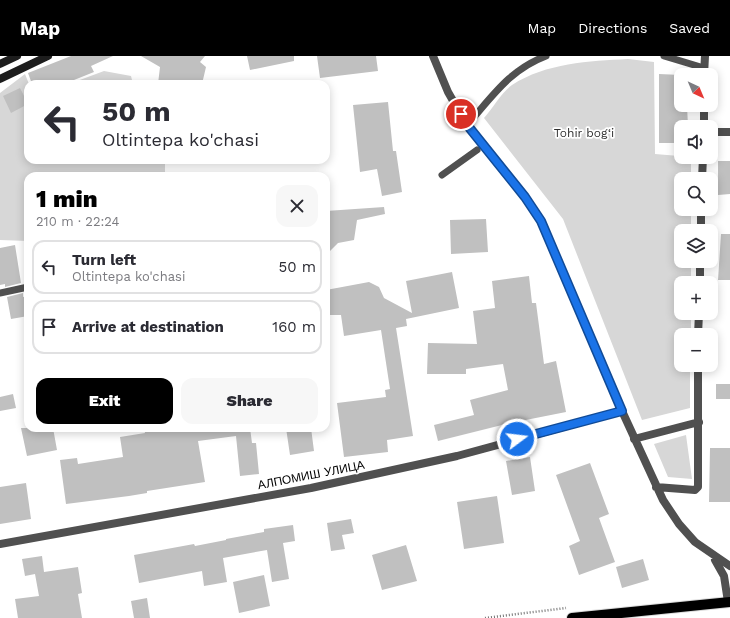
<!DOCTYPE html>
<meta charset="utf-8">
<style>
:root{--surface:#fff;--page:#f7f7f7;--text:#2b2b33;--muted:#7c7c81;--line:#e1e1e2;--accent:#000}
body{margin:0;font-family:"Work Sans",sans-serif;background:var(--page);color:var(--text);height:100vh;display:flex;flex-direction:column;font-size:15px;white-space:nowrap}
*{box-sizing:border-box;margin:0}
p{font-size:13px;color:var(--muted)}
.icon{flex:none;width:22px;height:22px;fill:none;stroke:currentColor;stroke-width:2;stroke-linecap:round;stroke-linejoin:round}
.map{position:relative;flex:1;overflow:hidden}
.panel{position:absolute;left:24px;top:116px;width:306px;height:260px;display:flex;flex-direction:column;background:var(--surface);border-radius:12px;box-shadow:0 2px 10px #0003}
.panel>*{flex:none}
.top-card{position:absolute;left:24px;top:24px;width:306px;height:84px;border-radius:12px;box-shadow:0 2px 10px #0003;background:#fff;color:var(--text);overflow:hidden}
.needle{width:26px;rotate:136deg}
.controls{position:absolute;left:674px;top:12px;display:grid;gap:8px}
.controls a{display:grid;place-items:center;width:44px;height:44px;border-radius:8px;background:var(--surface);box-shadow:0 2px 10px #0003;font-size:20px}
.pin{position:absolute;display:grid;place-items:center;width:34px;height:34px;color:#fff;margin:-17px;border:2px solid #fff;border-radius:50%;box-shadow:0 1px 4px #0007}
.me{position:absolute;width:44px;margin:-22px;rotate:75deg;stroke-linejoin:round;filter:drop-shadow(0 0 3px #0008)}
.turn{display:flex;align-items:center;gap:14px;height:84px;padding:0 12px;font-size:18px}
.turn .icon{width:52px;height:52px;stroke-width:2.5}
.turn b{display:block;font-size:28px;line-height:34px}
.round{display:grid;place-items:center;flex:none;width:42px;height:42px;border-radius:12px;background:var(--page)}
.summary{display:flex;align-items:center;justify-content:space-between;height:68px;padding:0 12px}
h1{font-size:24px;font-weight:800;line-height:30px;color:var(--accent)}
.button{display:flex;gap:8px;margin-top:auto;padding:8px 12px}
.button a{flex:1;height:46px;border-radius:12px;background:var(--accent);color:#fff;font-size:16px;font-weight:800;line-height:46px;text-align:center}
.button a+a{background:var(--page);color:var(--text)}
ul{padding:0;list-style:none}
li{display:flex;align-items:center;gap:12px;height:54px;margin:0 8px 6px;padding:0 4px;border:2px solid var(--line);border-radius:12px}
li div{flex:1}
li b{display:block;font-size:15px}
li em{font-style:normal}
header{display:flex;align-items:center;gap:24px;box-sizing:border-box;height:56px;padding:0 20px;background:var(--accent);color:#fff}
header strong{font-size:19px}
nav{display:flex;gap:22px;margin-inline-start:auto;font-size:14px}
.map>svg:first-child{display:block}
.green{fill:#d7d7d7}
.building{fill:#c0c0c0}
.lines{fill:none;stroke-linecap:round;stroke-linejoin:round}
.primary-casing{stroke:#dbdbdb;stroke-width:12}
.path{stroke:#727272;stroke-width:2.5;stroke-dasharray:1 2;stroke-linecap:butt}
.service{stroke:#505050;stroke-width:7}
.minor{stroke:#505050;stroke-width:8}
.secondary{stroke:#1d1d1d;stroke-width:8}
.primary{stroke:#000;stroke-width:10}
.route-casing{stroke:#114b97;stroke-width:10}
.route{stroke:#1a73e8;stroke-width:7}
.labels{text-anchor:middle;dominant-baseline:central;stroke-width:3.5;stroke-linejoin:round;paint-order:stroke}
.park-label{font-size:12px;fill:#2e2e2e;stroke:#fff}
.street-label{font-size:12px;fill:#000;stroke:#fff}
</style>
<header>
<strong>Map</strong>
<nav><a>Map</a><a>Directions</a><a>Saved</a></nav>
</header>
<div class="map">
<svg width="730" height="562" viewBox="0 0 730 562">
<rect width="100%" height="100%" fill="#fff"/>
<path class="green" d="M628 3 654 6 655 98 691 101V123H681V153H691V175H681V205H691V227H681V257H691V279H681V309H690V352L642 364 563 163 484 62C493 52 502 36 512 29 546 7 589 5 628 3Z
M104 15 131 20 133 28H69Z
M25 18 29 28 28 104H165V120H28V185L0 184V37Z
M686 379 692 423 668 421 654 388Z"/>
<path class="building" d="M71 0H113L91 10 94 16 64 28H32L28 17Z
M141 0H205L200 6 206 11 202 28H158L160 11Z
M247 0H294V5L250 14Z
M317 0H376L378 15 320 22Z
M659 18 681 19V49H687L688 71H681V87H659Z
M20 32 28 48 11 57 3 40Z
M388 46 393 95H396L402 136 382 140 377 113 360 116 353 49Z
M718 105H730V138L718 139Z
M384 151 385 158 357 164 354 184 338 187 326 199V155Z
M486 163 488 196 451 198 450 164Z
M721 178H730V224H718Z
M15 189 21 227 5 231V228L0 229V192Z
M452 216 459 252 406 263 407 270 396 272 413 380 387 384 388 396 344 401 337 347 386 341 385 334 390 333 381 274 344 280 341 259H326V234L369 226 379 231 384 242 412 257 406 225Z
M529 220 532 247H536L544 308 556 305 566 356 506 368 438 385 434 369 474 359 470 344 508 334 503 308 466 313V318H427L428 287 477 288 473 255 495 252 492 225Z
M23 237V241L28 240V260L11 263 7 241Z
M716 328H730V343H716Z
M13 338 16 352 0 355V341Z
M21 372H53L57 394 27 400Z
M144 372H250L252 387H256L259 418 240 420 236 380 198 385 205 426 147 435V437L129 440 66 448 60 404 77 402 78 408 123 401 120 381 145 377Z
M286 372H311L314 395 290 399Z
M710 392H730V446H709Z
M530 401 535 435 512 439 506 405Z
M590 407 609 458 599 462 615 506 579 519 569 490 580 485 556 419Z
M26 427 31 463 0 468V431Z
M497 440 504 487 464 493 457 446Z
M351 463 354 477 342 479 345 493 331 495 327 467Z
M293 469 295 485 283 487 289 523 272 526 267 494 223 502 227 526 204 530 202 515 139 527 134 499 194 488 195 490 226 484V483L264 476V473Z
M406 489 417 525 382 534 372 499Z
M42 500 44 516 78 511 82 537 78 538 82 562H18L15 543 39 540 35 518 25 520 22 503Z
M643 503 649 524 622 532 616 511Z
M264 519 270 550 239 557 233 526Z
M147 542 150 562H134L131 545Z"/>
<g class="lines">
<defs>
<path id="primary" d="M572 562 730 546"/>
</defs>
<use href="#primary" class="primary-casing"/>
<path class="path" d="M485 562 566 552"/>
<path class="service" d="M664 0 704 12
M467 69C492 41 509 14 546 0
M442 119 477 94
M0 237 28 231"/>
<path class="minor" d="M433 0 448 36 467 69 525 141 541 165 622 355 663 444 679 468 695 486 730 510
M704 19 705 0
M704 71V49
M711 76H730
M702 123 703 101
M701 175V153
M700 227V205
M698 279 699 257
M634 383 699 366
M656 431 695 434 698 431V309
M0 488 311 432 457 400 622 355
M715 504 724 520 728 546"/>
<path class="secondary" d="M0 8 17 0
M0 23 48 0"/>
<use href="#primary" class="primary"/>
</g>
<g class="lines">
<defs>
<path id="route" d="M461 58 468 70 525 141 541 165 622 355 517 383"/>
</defs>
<use href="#route" class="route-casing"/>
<use href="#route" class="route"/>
</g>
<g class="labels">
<g class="park-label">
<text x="584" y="77">Tohir bog‘i</text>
</g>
<g class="street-label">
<text transform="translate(311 419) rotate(-11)">АЛПОМИШ УЛИЦА</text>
</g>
</g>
</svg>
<div class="controls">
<a><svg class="needle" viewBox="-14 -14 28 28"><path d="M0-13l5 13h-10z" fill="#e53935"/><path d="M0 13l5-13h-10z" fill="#7c7c81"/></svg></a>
<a><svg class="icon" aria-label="sound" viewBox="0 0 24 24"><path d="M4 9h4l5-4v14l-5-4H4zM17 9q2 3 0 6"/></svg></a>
<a><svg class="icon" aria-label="search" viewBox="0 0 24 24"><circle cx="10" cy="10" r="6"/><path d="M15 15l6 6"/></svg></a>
<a><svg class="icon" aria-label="layers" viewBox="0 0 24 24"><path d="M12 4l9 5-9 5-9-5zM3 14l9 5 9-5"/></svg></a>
<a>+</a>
<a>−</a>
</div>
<div class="pin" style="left:461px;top:58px;background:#d93025"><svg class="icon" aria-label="arrive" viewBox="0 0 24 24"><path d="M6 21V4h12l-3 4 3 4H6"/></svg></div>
<svg class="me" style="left:517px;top:383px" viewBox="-20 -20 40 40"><circle r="17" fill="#1a73e8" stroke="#fff" stroke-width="3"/><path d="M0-11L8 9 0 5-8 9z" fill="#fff"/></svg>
<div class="top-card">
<div class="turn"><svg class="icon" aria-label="left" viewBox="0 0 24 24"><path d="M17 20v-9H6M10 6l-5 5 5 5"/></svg><div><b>50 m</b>Oltintepa ko'chasi</div></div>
</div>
<section class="panel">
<div class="summary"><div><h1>1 min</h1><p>210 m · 22:24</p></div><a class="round"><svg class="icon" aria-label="close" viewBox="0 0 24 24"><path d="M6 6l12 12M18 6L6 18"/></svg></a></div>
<ul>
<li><svg class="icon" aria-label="left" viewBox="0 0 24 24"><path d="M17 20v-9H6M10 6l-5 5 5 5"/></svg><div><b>Turn left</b><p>Oltintepa ko'chasi</p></div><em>50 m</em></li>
<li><svg class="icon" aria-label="arrive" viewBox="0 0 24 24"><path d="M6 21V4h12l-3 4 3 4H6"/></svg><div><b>Arrive at destination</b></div><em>160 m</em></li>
</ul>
<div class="button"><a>Exit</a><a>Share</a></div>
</section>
</div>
